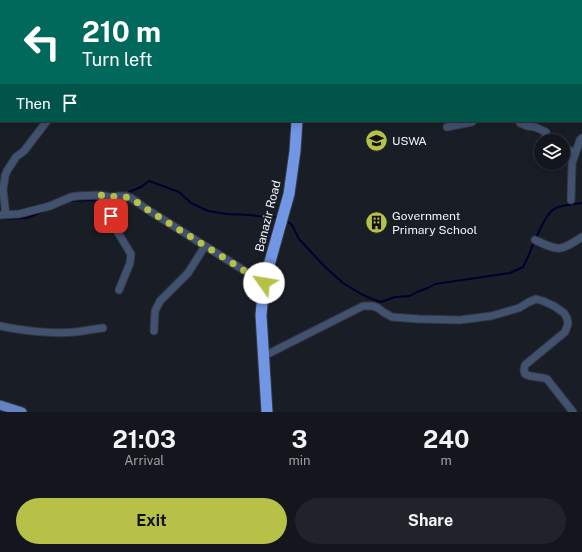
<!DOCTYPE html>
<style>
:root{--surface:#13161c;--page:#202329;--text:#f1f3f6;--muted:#9d9fa3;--line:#32353b;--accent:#b7c148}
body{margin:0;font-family:"Public Sans",sans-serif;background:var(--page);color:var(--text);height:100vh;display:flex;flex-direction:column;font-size:15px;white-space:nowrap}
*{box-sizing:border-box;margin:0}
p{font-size:13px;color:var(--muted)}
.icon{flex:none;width:22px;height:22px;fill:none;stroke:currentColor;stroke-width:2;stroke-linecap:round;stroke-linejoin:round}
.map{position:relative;height:412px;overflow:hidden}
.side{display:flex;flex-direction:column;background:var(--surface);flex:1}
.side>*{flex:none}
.banner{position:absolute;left:0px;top:0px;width:582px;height:122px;box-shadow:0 2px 10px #0003,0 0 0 1px var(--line);background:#00695c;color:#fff;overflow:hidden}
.buttons{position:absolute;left:534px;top:134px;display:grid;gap:8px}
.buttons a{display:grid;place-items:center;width:36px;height:36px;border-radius:50%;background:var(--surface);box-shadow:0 2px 10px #0003,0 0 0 1px var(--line);font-size:20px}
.pin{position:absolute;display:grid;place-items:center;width:34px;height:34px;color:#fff;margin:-17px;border-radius:8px;box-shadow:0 2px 6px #0006}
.me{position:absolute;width:44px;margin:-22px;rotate:302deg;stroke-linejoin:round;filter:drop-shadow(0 0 3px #0008)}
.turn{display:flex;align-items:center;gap:14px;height:84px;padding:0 16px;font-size:18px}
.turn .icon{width:52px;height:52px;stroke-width:2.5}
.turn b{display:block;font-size:28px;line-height:34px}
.then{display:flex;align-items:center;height:38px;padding:0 16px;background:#0003;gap:8px;font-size:15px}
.eta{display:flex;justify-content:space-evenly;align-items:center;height:68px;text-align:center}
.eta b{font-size:24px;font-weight:700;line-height:28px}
.action{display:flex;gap:8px;margin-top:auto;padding:8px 16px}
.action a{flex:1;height:46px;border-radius:24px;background:var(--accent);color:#111;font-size:16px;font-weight:700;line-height:46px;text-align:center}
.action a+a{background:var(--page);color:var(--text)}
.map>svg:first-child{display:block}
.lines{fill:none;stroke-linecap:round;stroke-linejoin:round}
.stream{stroke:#000030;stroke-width:2}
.minor-casing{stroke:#33383f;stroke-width:9}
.major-casing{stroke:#33383f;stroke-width:11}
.highway-casing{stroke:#33383f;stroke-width:13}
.minor{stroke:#415170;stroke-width:7}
.major{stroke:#6383c3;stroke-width:9}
.highway{stroke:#7196e4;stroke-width:11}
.route{stroke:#b7c148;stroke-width:7;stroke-dasharray:0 12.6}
.labels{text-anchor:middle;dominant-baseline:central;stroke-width:4;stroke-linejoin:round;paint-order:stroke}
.poi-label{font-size:12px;fill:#f1f4fa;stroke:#191e26;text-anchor:start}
.street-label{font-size:12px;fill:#f1f4fa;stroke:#191e26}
</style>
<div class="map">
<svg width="582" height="412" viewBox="0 0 582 412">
<rect width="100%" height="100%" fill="#191e26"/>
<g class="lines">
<path class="stream" d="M129 192 141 187 149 181 179 192 191 203 208 211 227 214 250 215 271 218 278 217
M68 201 92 200 99 202
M106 201 120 199
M0 218 4 219 27 218 44 211
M288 222 292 225 299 239 325 267 343 283 361 294 372 299 381 302 395 297 410 296 417 292 428 288 435 284 510 273 523 267 527 259 534 242
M536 238C541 228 546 213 556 208 561 205 575 204 582 203"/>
<defs>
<path id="minor" d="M43 0 44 1
M58 1V0
M0 3H1
M0 87 1 86
M581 87 582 89
M519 121 520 123 527 126 535 127 546 132 545 139 549 141
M447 127 472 122 473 121
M563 147 575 153
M100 195 111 216 112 223 131 254 130 263 119 290
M571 200 572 163 580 140 582 138
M0 215 19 214 50 206 71 197 77 196 100 195 109 197 120 196H126L131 198 137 202 145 208 264 283
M6 215 3 190 5 176 7 171 16 157 24 151 47 121
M535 240C559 251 559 252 582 237
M0 326C22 331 53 334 75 332 84 331 94 329 103 328
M154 331 155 311 160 301 188 273 205 246
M264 356 363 306H373L378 308 383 312 392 317 419 319 460 320 491 316 519 308 529 302 536 299 543 301 554 306 564 313 567 318 568 324 565 332 525 365 524 370 525 374C532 378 539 376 547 379L573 412"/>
<path id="major" d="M0 405 22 412"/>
<path id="highway" d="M308 1V0
M267 412 261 315 264 283 289 194 295 151 297 121"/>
</defs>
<use href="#minor" class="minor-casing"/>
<use href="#major" class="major-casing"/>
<use href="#highway" class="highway-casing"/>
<use href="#minor" class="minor"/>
<use href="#major" class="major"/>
<use href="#highway" class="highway"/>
</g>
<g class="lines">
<path class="route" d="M111 216 100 195 109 197 120 196 131 198 145 208 264 283"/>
</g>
<defs>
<symbol id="school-disc" viewBox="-11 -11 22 22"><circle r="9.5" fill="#b7c148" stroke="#191e26"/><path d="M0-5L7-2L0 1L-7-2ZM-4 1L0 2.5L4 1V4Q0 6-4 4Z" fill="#111"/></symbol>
<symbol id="building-disc" viewBox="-11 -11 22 22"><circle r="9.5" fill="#b7c148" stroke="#191e26"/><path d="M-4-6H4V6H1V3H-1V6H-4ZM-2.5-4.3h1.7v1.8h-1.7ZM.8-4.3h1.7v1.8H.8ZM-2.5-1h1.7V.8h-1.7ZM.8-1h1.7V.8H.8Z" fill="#111"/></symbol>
</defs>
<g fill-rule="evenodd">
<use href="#school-disc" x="364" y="128" width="25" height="25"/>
<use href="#building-disc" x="364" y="210" width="25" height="25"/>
</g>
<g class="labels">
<g class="poi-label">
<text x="392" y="141">USWA</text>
<text x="392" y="216">Government<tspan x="392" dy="14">Primary School</tspan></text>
</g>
<g class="street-label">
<text transform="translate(268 216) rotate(-76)">Banazir Road</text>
</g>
</g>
</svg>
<div class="buttons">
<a><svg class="icon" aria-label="layers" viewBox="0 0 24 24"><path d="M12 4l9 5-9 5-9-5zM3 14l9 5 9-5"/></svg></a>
</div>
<div class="pin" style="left:111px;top:216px;background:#d93025"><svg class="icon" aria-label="arrive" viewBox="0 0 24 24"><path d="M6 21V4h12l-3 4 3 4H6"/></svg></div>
<svg class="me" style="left:264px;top:283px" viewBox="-20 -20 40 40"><circle r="19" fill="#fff"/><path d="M0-13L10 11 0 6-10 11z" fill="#b7c148"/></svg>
<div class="banner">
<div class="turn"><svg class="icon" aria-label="left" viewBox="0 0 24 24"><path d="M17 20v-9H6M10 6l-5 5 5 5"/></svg><div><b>210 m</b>Turn left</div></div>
<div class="then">Then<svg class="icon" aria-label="arrive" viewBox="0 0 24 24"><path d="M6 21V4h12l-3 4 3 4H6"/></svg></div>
</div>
</div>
<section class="side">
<div class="eta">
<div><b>21:03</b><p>Arrival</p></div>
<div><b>3</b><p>min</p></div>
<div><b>240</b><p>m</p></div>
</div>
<div class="action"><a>Exit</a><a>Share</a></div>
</section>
